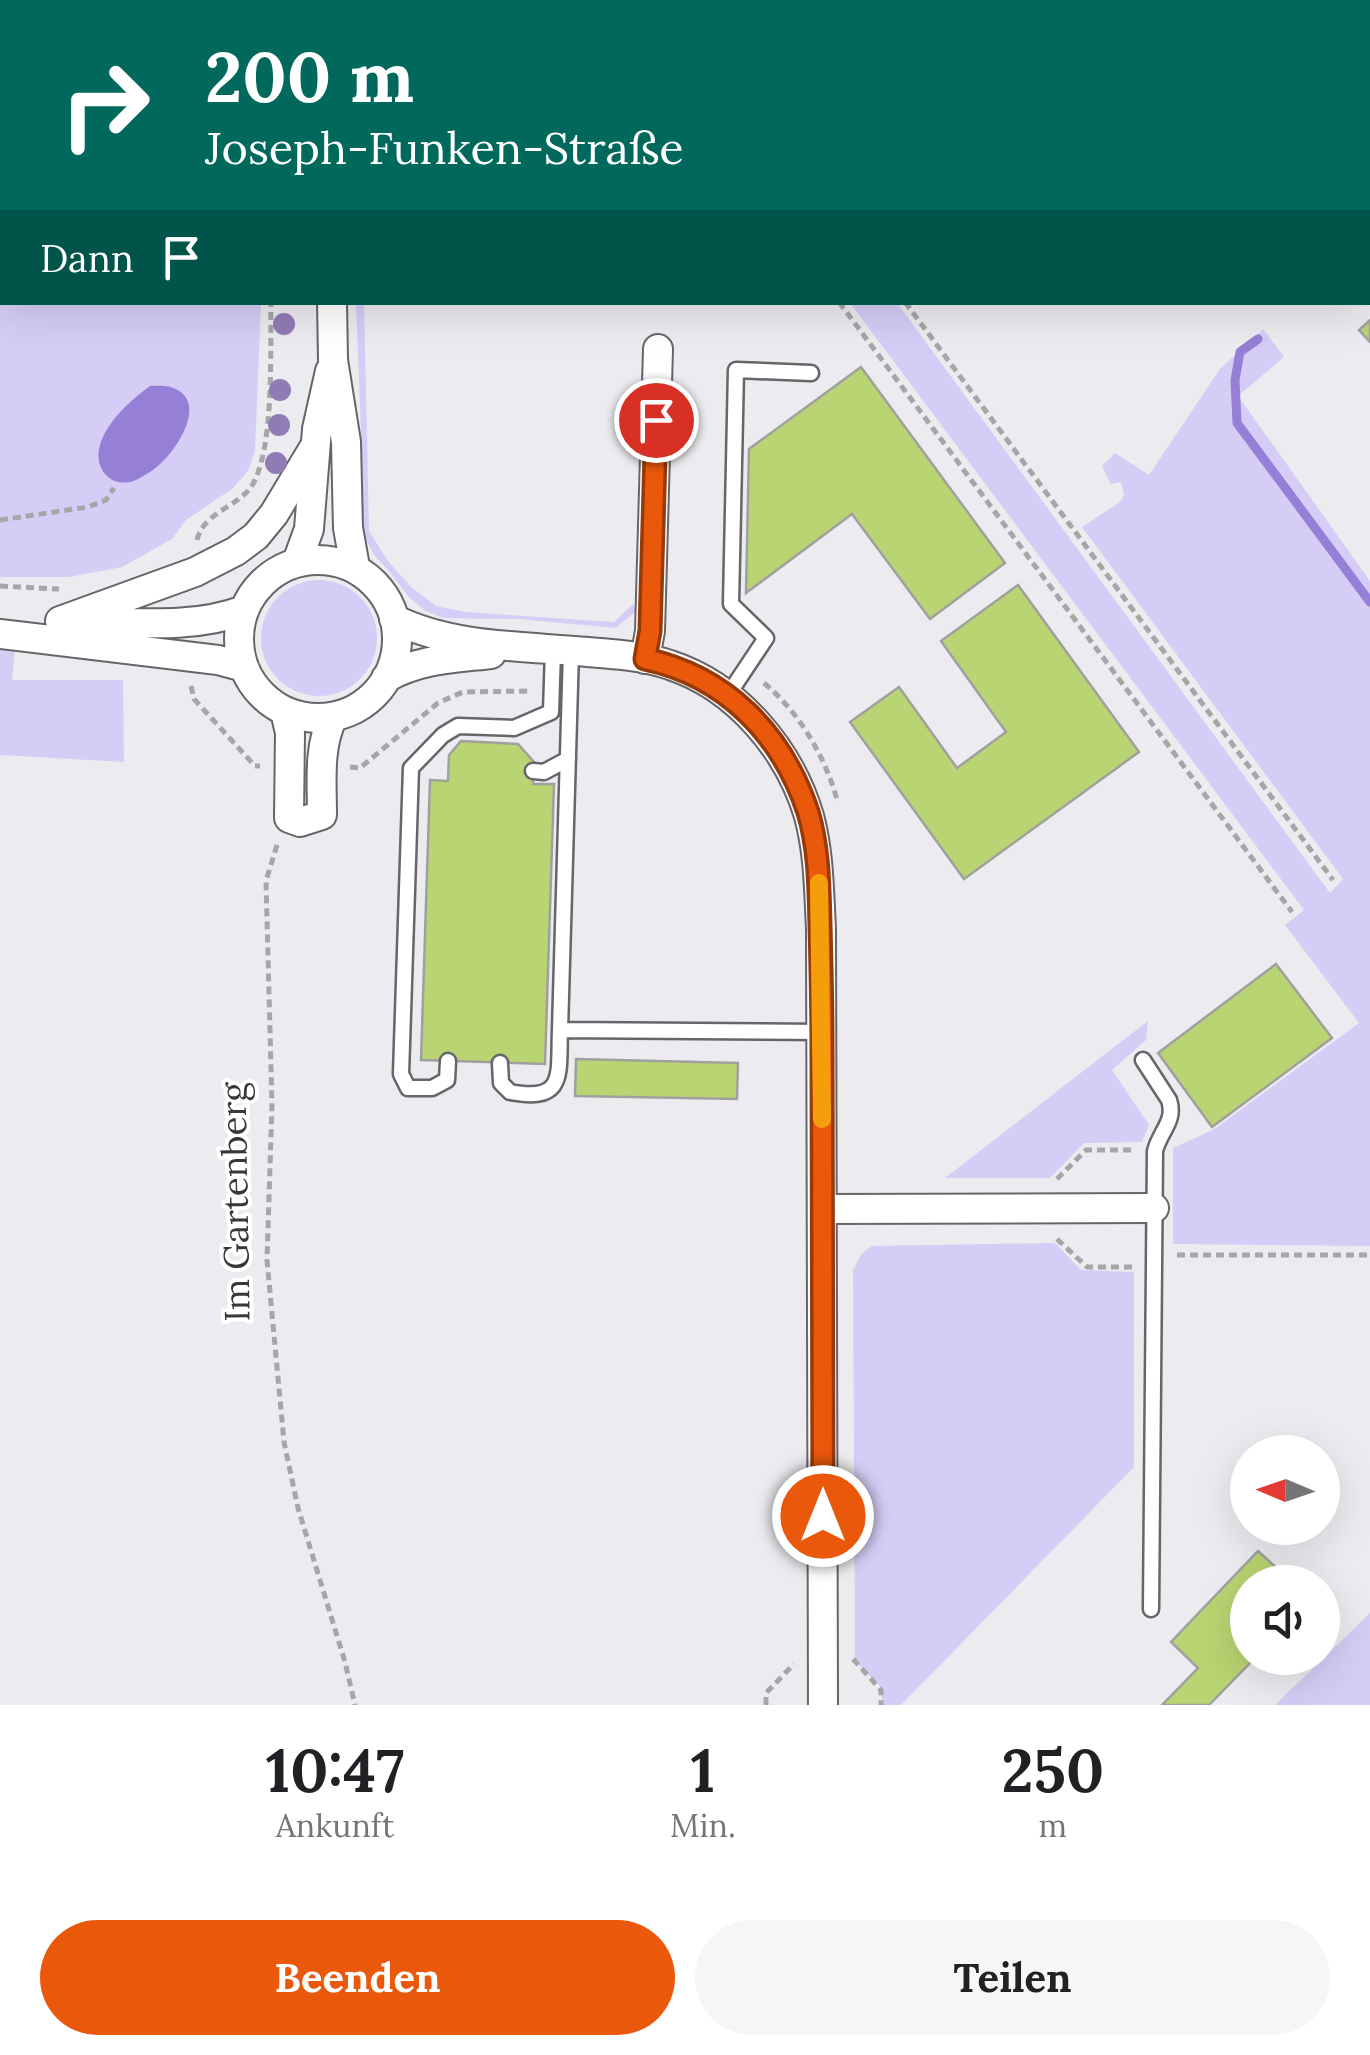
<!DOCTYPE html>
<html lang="de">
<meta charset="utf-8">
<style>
:root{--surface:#fff;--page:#f6f6f6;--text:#202124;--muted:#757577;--accent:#ea580c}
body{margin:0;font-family:Lora,serif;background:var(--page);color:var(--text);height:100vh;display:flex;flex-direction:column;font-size:38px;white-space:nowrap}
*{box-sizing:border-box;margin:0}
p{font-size:32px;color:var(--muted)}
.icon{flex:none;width:55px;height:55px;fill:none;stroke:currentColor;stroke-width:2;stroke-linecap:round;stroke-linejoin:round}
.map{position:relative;height:1705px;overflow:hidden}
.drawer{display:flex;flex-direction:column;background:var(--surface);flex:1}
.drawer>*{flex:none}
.hud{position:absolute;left:0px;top:0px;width:1370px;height:305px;box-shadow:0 10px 40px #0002;background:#00695c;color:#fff;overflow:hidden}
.needle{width:65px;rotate:272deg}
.tools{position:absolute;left:1230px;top:1435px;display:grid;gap:20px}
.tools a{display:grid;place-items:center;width:110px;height:110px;border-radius:50%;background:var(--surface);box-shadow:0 10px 40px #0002;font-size:50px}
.pin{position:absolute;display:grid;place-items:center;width:85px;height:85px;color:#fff;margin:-42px;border:5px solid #fff;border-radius:50%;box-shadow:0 2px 10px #0007}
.me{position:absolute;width:110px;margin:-55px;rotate:0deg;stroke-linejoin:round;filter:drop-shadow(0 0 8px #0008)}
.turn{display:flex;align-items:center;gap:35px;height:210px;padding:0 40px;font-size:45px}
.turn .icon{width:130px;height:130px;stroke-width:2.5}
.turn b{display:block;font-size:70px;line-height:85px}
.then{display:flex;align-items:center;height:95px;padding:0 40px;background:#0003;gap:20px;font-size:38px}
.eta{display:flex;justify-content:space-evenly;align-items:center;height:170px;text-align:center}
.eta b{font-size:60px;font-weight:700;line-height:70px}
.button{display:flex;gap:20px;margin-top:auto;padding:20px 40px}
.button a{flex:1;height:115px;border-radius:60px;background:var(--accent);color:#fff;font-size:40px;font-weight:700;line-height:115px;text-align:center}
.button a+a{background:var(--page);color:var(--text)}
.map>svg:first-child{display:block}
.green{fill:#d5cdf6}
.water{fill:#967fd6}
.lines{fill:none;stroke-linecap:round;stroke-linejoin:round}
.stream{stroke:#967fd6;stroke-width:9}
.building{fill:#b9d472;stroke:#a0a19e;stroke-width:2.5}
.service-casing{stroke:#666569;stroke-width:19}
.minor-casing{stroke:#666569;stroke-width:32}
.tertiary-casing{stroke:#666569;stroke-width:38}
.path{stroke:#a6a6a8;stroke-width:5;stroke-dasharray:8 5;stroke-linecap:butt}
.service{stroke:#fff;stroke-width:14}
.minor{stroke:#fff;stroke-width:28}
.tertiary{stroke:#fff;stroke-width:32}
.tree{fill:#917bb5}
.route-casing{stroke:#983908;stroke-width:25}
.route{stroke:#ea580c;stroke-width:18}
.slow{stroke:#f59e0b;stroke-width:18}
.labels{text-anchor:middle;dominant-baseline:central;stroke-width:8;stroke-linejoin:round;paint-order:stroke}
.street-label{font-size:35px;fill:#373738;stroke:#fff}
</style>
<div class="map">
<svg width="1370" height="1705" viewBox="0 0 1370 1705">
<rect width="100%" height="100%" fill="#ecebef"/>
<path class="green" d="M0 0H274L273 2H2V302L261 303 255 451 248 471 232 489 186 520 172 539 122 567 69 577H0Z
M356 303H364L369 531 387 560 411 587 436 606 465 612 614 622 633 604 637 611 615 628 519 619 443 618 424 610 409 597 387 569 374 555 364 536 360 519 361 433Z
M850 303H897L1330 893 1343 879 1082 527 1120 502 1124 495 1121 482 1111 484 1102 466 1115 453 1149 475 1220 369 1263 329 1284 357 1238 396 1370 581V1246L1173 1244V1148L1213 1130 1359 1023 1285 925 1304 910Z
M261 638a58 58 0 1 1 116 0a58 58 0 1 1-116 0Z
M0 645 15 646 12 680H123L124 762 0 755Z
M1148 1021 1146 1040 1112 1070 1149 1125 1142 1142 1084 1143 1050 1178H945Z
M1055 1243 1081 1270 1134 1272V1467L901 1705H883L880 1686 855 1661 853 1270 861 1255 871 1246Z
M1370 1613V1705H1275Z"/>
<path class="water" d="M150 386C157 386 167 385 173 388 209 401 177 450 159 465 154 470 146 474 140 478 116 492 92 472 100 445 107 421 131 400 150 386Z"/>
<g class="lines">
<path class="stream" d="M1258 339 1240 352 1235 380 1237 423 1370 602"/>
</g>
<path class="building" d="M1370 320V342L1359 330Z
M861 367 1005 563 930 619 852 514 746 593 749 449Z
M1018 585 1139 752 964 879 850 722 899 687 957 768 1006 732 941 641Z
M461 741 518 744 534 762 533 784H554L545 1064 421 1060 430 780 448 781 449 755Z
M1276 964 1332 1038 1212 1127 1158 1053Z
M576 1059 738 1063 737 1099 575 1096Z
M1258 1551 1292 1582H1248V1658H1255L1209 1705H1162L1198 1668 1171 1642Z"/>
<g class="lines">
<defs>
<path id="service" d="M571 651 560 1030 822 1032
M728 695 766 638 731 604 736 370 811 373
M533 771 544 772 568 759
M1143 1060 1169 1100C1176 1121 1160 1131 1155 1151L1151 1609
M448 1061 447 1080 432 1088H408L401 1074 411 768 443 735 458 726 514 728 551 712 553 650
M500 1063 501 1083 510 1092C567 1103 558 1073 560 1030"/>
<path id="minor" d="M322 2 323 0
M332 302 333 360 346 442 348 528 355 567
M239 639a79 79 0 1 1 158 0a79 79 0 1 1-158 0Z
M297 562 309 529 317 429 330 371
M394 619C452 648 525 646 588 652 615 654 645 656 670 665 737 687 789 749 809 816 819 853 819 892 821 929L823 1705
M60 621 195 572 236 551 256 536 274 514 315 446
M77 621C132 622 192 630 244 610
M0 634 218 660 244 667
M645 659 650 631 658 349
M386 678C418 659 455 658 491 654
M285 711 290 733 289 818 300 822 322 815C322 782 318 747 333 717
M823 1209 1154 1208"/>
<path id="tertiary" d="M1251 0 1253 2
M1368 157 1370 160"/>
</defs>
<use href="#service" class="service-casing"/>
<use href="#minor" class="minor-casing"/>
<use href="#tertiary" class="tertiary-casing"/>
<path class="path" d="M613 0 615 2
M280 2V0
M839 302 1292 912
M905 302 1333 880
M0 520 88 507 106 500 114 488
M197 540C203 513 237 507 251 487 275 451 270 348 271 302
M0 586 59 589
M764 683C800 713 826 758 838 803
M191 686 194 699 255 766H260
M350 767 360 768 438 703 463 692 529 691
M277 845 266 881 272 1105 267 1260 284 1442 298 1508 345 1662 355 1705
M1057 1179 1086 1150H1134
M1057 1239 1087 1267H1135
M1177 1255H1370
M853 1659 881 1690V1705
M766 1705V1693L794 1664"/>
<use href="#service" class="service"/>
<use href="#minor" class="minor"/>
<use href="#tertiary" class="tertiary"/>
</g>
<g class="tree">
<circle cx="284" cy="324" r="11"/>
<circle cx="280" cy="390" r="11"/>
<circle cx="279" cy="425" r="11"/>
<circle cx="276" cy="463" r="11"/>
</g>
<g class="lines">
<defs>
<path id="route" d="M656 420 650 631 645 659C726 676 782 734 808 812 819 848 819 888 820 925 821 965 822 1006 822 1046 823 1203 823 1360 823 1516"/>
</defs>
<use href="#route" class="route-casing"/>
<use href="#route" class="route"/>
<path class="slow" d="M819 883 822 1119"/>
</g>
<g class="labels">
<g class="street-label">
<text transform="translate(235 1202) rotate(-91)">Im Gartenberg</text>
</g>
</g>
</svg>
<div class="tools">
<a><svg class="needle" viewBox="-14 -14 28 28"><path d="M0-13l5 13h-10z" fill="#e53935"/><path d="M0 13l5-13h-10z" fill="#757577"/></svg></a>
<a><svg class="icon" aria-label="sound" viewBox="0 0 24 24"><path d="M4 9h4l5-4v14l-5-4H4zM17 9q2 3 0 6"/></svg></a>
</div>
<div class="pin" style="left:656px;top:420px;background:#d93025"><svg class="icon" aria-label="arrive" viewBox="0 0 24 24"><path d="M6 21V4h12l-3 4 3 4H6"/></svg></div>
<svg class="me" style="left:823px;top:1516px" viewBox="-20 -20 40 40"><circle r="17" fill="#ea580c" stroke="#fff" stroke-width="3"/><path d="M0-11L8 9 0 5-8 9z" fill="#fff"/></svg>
<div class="hud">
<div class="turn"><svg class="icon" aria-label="right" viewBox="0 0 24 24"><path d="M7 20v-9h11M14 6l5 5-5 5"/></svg><div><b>200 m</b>Joseph-Funken-Straße</div></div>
<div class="then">Dann<svg class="icon" aria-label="arrive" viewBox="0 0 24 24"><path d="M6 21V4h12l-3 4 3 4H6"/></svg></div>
</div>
</div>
<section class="drawer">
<div class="eta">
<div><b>10:47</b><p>Ankunft</p></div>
<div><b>1</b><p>Min.</p></div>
<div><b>250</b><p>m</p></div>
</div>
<div class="button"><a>Beenden</a><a>Teilen</a></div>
</section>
